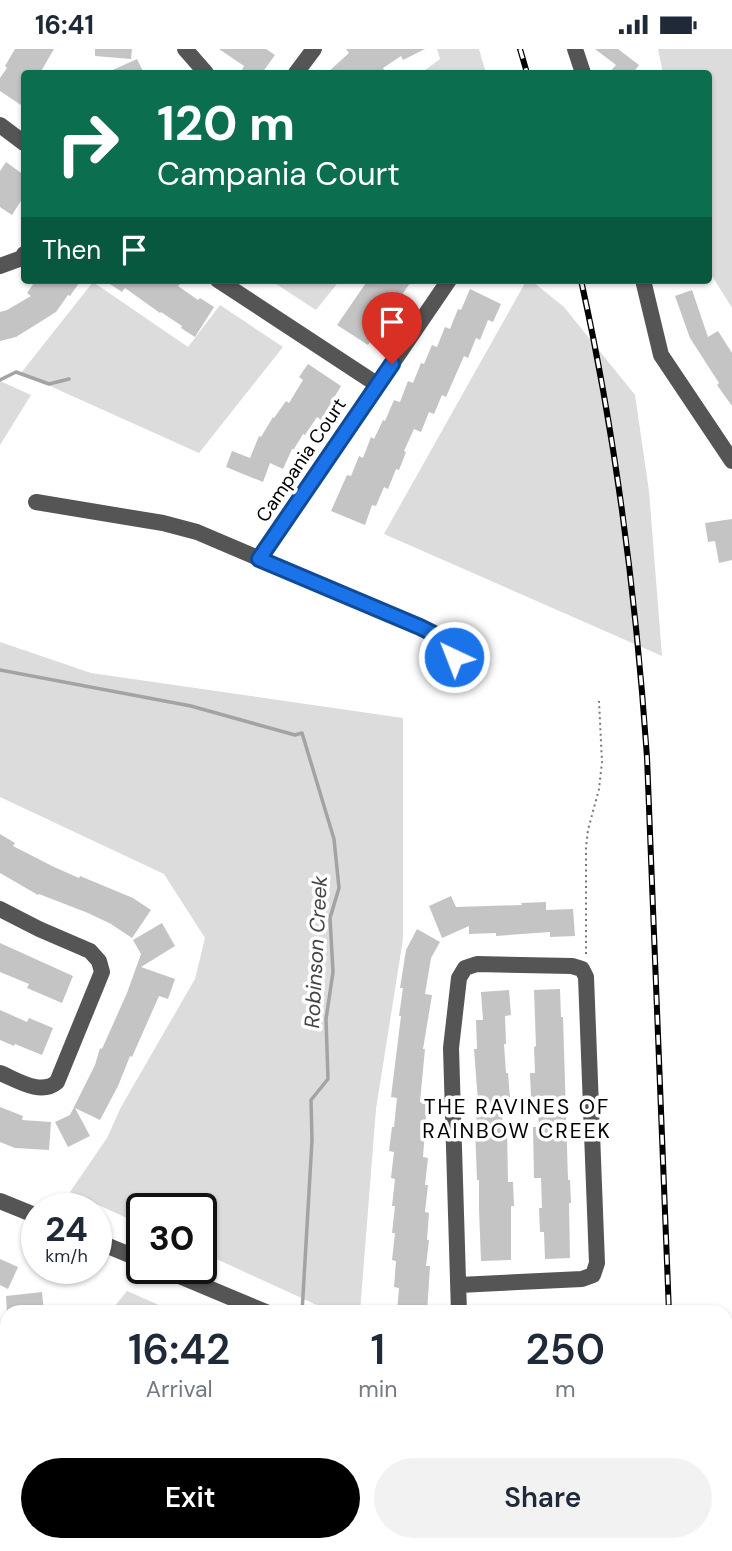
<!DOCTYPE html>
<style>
:root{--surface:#fff;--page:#f2f2f3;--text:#1f2937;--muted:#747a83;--accent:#000}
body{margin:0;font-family:"DM Sans",sans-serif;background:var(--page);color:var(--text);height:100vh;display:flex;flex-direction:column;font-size:26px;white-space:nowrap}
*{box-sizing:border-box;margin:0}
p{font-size:23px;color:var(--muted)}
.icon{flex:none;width:38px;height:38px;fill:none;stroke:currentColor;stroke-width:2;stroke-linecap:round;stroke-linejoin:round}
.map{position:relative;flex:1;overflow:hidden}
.side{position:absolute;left:0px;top:1256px;width:733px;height:247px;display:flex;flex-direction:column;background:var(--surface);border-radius:21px 21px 0 0;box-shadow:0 2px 5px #0004}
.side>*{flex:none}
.banner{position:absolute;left:21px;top:21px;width:691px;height:214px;border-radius:7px;box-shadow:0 2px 5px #0004;background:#0b6e4f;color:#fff;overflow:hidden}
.speed{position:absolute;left:21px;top:1144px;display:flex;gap:14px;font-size:35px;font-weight:700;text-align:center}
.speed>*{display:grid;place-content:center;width:91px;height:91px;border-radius:50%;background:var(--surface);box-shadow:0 2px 5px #0004;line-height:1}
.speed small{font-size:18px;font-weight:400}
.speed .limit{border:4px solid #111;border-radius:10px;background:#fff;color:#111}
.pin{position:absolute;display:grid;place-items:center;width:60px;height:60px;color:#fff;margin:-72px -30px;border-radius:50% 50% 50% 0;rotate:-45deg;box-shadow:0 0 7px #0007}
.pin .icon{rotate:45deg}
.me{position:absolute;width:77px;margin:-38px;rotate:317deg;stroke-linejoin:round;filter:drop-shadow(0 0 5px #0008)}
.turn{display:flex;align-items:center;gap:24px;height:147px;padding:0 21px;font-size:32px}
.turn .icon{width:91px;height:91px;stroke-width:2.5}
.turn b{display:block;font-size:49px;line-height:60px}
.then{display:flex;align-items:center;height:66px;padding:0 21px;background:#0003;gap:14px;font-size:26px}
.eta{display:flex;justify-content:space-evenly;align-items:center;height:119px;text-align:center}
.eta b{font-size:42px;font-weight:600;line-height:49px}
.action{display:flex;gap:14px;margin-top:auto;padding:14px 21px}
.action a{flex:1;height:80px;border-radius:42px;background:var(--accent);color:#fff;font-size:28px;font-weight:600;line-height:80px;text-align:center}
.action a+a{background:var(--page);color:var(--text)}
.status{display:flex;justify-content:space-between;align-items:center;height:49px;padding:0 35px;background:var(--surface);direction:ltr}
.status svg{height:19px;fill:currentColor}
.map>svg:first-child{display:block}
.green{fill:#dcdcdc}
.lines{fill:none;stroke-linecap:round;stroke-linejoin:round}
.stream{stroke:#a3a3a3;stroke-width:3.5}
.building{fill:#c4c4c4}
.path{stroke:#777;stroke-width:2;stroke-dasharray:2 3.5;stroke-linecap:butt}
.minor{stroke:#555;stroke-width:16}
.rail-casing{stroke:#000;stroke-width:6}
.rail{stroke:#fff;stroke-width:3.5;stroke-dasharray:10;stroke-linecap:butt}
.route-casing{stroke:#114b97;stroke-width:18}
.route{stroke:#1a73e8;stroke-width:12}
.labels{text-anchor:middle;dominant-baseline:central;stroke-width:7;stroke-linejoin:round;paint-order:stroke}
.street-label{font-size:19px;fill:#000;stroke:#fff}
.water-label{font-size:21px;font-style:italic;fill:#444;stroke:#fff}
.neighbourhood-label{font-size:21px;letter-spacing:2px;fill:#000;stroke:#fff}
</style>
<div class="status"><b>16:41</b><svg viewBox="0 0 49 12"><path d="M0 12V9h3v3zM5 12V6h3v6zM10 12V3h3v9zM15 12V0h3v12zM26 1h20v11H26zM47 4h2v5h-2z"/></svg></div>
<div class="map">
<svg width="732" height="1502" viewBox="0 0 732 1502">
<rect width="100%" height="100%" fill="#fff"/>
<path class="green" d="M437 0H479L486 24H421L440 10Z
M658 0H732V259L709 222V24H663Z
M270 231H340L316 261Z
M93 233 188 298 220 256 283 298 199 404 21 324Z
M533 233 564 258 635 346 649 442 662 607 384 485 525 234Z
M0 332 31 346 0 396Z
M0 593 91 624 403 669V890L376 1060 360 1263H332L201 1203V1160H142V1176L70 1143 107 1089 121 1058 195 930 205 889 164 825 0 748Z
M127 1242 175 1263H110Z
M101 1496H297L298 1502H103Z"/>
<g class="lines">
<path class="stream" d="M0 331 16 323 49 335 69 330
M0 621 191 657 295 686 302 684 334 790 339 839 330 869 333 923 326 970 328 1030 311 1051 312 1091 302 1264
M272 1496 273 1502"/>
</g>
<path class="building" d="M15 0H54L40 24H24V58L0 42V29L7 19 5 17Z
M95 0H132L131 10 95 7Z
M219 0H266L275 6 262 24H248L242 21 244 17Z
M346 0H425L403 11 401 7 383 19 384 21 379 24H327L349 4Z
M595 0H618L639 16 633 24H609L616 16Z
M137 10 144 24H106Z
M6 113 24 126V147L12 166 0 158V122Z
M36 231H81L70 247 68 246 56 263 16 288 0 292V263L7 261 31 247 27 244Z
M104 231H175L180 235 178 237 198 251 200 249 214 258 195 288 181 279 182 277 161 263 160 264 125 239 122 243Z
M368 231H412L368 296 337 276Z
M470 240 501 255 493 273 488 271 480 291 476 289 468 309 464 307 446 348 442 346 434 365 429 363 421 383 414 380 404 402 406 403 399 421 396 420 388 440 384 438 376 457 372 456 365 476 331 462 347 426 351 427 359 407 363 409 371 388 374 390 383 371 385 372 394 351 400 353 408 332 413 334 421 314 424 315 432 296 437 298 445 278 450 280 458 260 461 261Z
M692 241 708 288 718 282 732 304V357L717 336 719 334 690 289 675 247Z
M308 315 341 337 321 371 317 368 305 386 303 385 294 400H292L283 420 270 414 263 433 226 418 232 402 250 409 259 387 261 388 273 368 274 369 286 352 289 354 303 331 299 328Z
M732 470V511L719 514 715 492 708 493 705 474Z
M0 785 15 794 13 797 54 818 79 829 80 827 133 849 151 861 132 889 111 875 88 864 39 845 38 846 0 824Z
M451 847 456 858 522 856 521 854 546 853V861L573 860 575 887 550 888V883L496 887V884L469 885V877L442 889 429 857Z
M162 874 175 897 141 918 175 930 168 950 159 947 132 1008 130 1007 118 1037 100 1071 75 1059 90 1087 68 1098 55 1073 70 1066 95 1016 100 999 102 1000 127 944 141 905 133 891Z
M417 880 440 893 431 909 425 945 432 946 423 1000H425L420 1053 427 1054 423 1108 428 1109 425 1136H428L425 1163 429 1164 427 1191H429L426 1217H430L427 1264H397L399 1239 394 1238 396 1212 392 1211 395 1184H392L395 1157H392L395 1130 391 1129 394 1103 389 1102 392 1078H394L397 1049 391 1048 401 967H399L403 939H400L406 901Z
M0 894 73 927 62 954 27 939 29 935 0 923Z
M560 940 561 968H563L568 1131H570L571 1154H569L570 1209 545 1210 544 1183H540L539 1159H542L541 1129H534L533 1078H539L537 1048H531L530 1024H535L534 998 536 997 534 941Z
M509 941 511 966 505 967 506 995H504L506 1024H508L510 1049 501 1050 503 1079H507L508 1133H513L514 1157H511V1211L481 1212 479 1161V1131H477L475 1080H477L475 1053H478L474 1000H477L476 971H483L481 943Z
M0 961 27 973 29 969 53 979 42 1006 15 995 14 997 0 991Z
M0 1058 23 1067 22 1071 51 1073 49 1101 15 1099 0 1093Z
M0 1210 18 1218 8 1240 0 1236Z
M42 1243 44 1264H7L6 1247Z
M0 1482 7 1492V1496H11L15 1502H0Z"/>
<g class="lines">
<path class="path" d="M586 905V798L588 781 599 740 602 713 599 652"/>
<path class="minor" d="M185 0 206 24
M575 0 583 24
M296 24 314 0
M0 76 24 94
M0 217 22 209 24 205
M218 231 378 336
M643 231 661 306 732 412
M36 453 163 474 197 483 420 578 432 585 454 609
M259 510 449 231
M0 860 39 880 90 902 99 912 102 923 57 1033C41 1047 17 1031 0 1024
M0 1152 37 1167
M96 1192 142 1211
M163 1220 268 1264
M459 1236 582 1230 593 1226 597 1214 586 928 582 920 572 917 477 915 465 919 459 929 451 999 459 1264
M726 1457 732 1460
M477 1496 487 1502"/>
<defs>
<path id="rail" d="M520 0 527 24
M581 231C616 388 636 548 647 708L669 1264
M678 1496V1502"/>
</defs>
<use href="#rail" class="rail-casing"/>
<use href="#rail" class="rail"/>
</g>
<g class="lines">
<defs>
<path id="route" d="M392 315 259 510 420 578 432 584 454 608"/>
</defs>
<use href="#route" class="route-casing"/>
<use href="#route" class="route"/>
</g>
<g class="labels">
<g class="street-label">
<text transform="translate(301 411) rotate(-56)">Campania Court</text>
</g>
<g class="water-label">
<text transform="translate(316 903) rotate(-87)">Robinson Creek</text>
</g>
<g class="neighbourhood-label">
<text x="517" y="1058">THE RAVINES OF<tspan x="517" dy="24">RAINBOW CREEK</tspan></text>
</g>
</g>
</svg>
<div class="speed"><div>24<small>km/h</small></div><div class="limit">30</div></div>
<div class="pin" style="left:392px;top:315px;background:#d93025"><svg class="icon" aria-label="arrive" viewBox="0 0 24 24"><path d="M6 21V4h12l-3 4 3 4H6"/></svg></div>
<svg class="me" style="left:454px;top:608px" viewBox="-20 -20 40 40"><circle r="17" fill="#1a73e8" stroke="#fff" stroke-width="3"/><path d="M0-11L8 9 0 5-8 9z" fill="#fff"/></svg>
<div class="banner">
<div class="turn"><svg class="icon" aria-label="right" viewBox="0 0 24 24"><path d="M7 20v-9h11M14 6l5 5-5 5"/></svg><div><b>120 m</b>Campania Court</div></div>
<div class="then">Then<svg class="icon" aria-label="arrive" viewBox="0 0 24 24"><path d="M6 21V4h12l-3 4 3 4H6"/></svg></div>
</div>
<section class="side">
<div class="eta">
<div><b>16:42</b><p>Arrival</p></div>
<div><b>1</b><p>min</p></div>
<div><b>250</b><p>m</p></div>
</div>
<div class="action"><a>Exit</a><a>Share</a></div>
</section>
</div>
